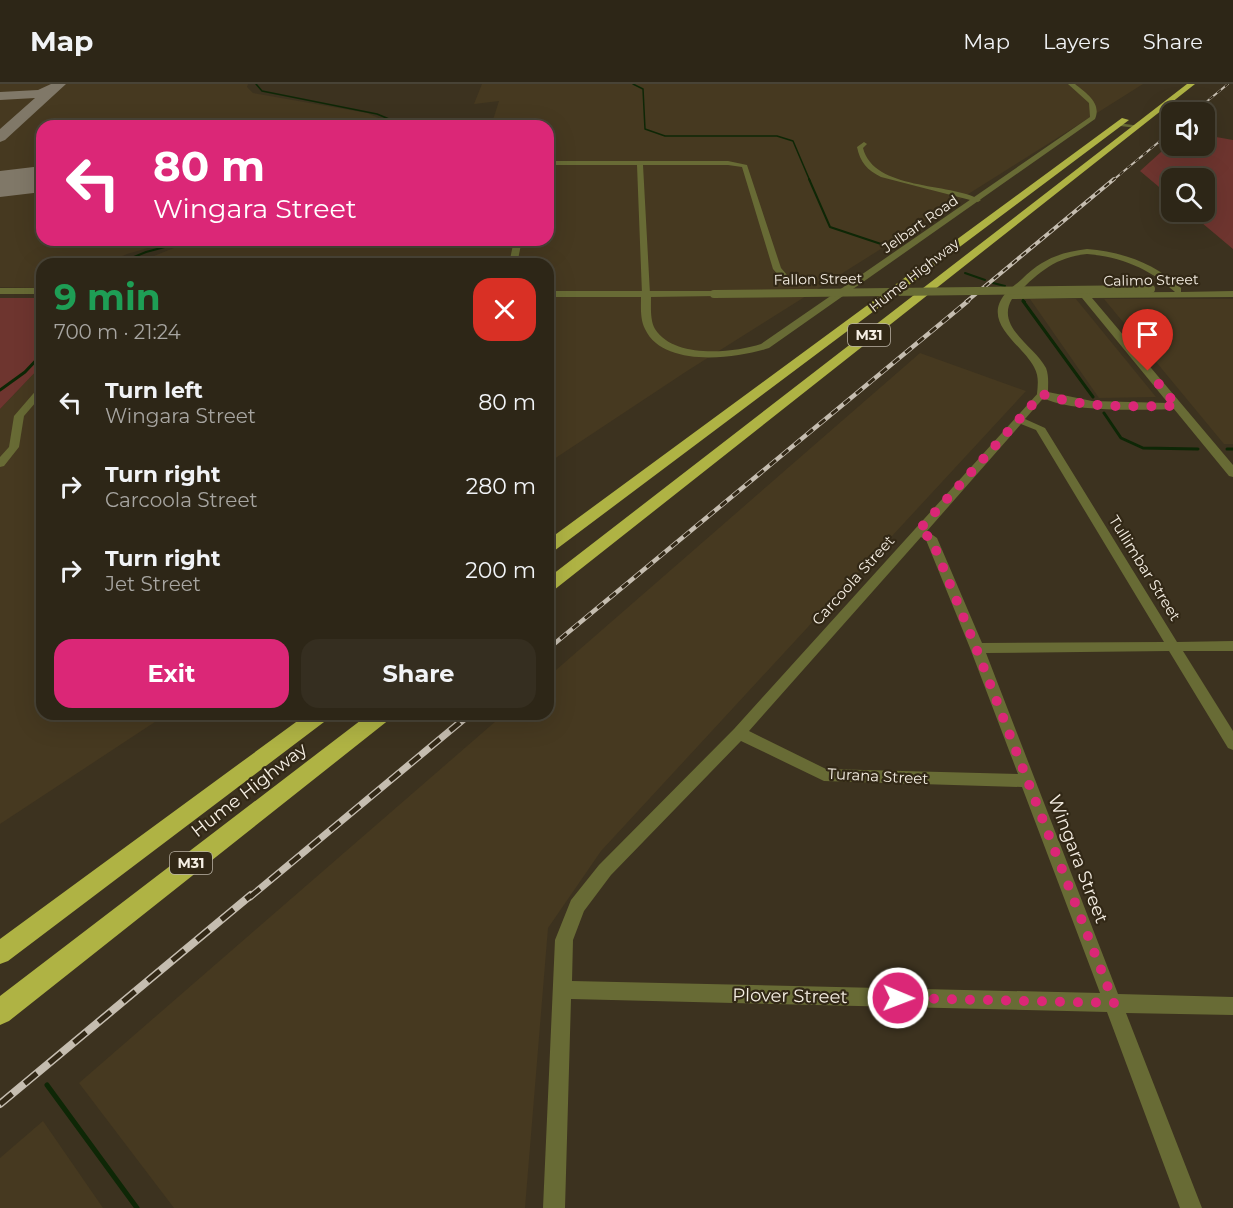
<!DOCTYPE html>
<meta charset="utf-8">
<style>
:root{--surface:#2d2617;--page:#352e20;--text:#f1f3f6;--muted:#a7a5a1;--line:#484336;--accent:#db2777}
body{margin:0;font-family:Montserrat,sans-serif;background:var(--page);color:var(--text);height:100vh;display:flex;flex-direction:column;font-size:22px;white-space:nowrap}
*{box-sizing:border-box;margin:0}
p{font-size:20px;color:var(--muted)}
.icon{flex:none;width:33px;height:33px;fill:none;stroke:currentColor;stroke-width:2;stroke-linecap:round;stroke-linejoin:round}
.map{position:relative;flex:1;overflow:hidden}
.panel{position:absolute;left:36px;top:174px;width:518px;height:462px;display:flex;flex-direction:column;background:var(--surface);border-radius:18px;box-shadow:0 6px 24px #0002,0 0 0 2px var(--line)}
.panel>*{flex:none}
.hud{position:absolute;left:36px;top:36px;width:518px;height:126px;border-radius:18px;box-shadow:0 6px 24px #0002,0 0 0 2px var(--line);background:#db2777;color:#fff;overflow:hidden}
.controls{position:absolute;left:1161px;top:18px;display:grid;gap:12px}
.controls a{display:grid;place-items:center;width:54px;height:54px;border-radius:12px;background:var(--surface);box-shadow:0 6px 24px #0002,0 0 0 2px var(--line);font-size:30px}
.pin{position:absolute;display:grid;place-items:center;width:51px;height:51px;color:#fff;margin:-62px -26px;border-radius:50% 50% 50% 0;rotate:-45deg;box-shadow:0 0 6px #0007}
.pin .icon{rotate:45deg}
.me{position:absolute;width:66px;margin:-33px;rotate:91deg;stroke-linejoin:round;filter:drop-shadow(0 0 4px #0008)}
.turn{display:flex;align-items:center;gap:21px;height:126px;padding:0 18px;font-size:27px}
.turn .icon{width:78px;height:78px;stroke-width:2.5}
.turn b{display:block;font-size:42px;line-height:51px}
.round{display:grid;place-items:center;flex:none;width:63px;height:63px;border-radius:18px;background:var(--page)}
.head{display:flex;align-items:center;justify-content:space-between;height:102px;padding:0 18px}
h1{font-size:36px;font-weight:700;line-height:45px;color:#1e9e55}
.action{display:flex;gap:12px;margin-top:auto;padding:12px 18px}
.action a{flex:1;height:69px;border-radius:18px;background:var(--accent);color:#fff;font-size:24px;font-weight:700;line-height:69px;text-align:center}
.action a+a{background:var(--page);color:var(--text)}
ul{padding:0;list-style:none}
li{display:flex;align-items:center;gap:18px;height:84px;padding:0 18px}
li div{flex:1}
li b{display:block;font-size:22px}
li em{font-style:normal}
header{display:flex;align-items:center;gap:36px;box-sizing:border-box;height:84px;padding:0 30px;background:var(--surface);border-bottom:2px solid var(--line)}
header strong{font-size:28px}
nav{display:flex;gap:33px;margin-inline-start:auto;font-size:21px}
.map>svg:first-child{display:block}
.built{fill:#463920}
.green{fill:#6e352f}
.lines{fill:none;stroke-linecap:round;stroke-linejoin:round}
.stream-far3{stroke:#0e2706;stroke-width:1.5}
.stream-far2{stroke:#0e2706;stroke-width:2}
.stream-far1{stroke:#0e2706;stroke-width:3}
.stream{stroke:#0e2706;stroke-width:5}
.taxiway{fill:#807868;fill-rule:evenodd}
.runway{fill:#807868;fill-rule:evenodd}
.minor{fill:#686b35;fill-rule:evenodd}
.tertiary{fill:#686b35;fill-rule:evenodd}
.motorway{fill:#afb344;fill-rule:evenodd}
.rail-far4-casing{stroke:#c5bdb0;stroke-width:2}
.rail-far3-casing{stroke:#c5bdb0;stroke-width:4}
.rail-far2-casing{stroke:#c5bdb0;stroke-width:4.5}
.rail-far1-casing{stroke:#c5bdb0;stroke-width:7}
.rail-casing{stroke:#c5bdb0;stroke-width:8}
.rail-far4{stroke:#322816;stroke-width:1.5;stroke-dasharray:5;stroke-linecap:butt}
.rail-far3{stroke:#322816;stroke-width:2;stroke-dasharray:6;stroke-linecap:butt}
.rail-far2{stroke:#322816;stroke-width:3;stroke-dasharray:8;stroke-linecap:butt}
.rail-far1{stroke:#322816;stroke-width:4.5;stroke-dasharray:13;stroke-linecap:butt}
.rail{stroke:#322816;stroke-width:5;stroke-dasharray:16;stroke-linecap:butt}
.tertiary-bridge{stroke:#686b35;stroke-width:8}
.route{stroke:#db2777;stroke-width:10;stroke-dasharray:0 18}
.labels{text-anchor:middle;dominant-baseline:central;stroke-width:4.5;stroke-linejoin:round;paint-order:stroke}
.far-street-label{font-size:14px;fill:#f5eee3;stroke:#322816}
.shield{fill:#322816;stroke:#bab3a6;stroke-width:1.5}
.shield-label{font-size:14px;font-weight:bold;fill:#f5eee3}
.street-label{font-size:15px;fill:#f5eee3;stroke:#322816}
.near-street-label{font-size:18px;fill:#f5eee3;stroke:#322816}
</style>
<header>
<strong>Map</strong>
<nav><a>Map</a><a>Layers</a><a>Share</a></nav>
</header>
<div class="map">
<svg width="1233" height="1124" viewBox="0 0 1233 1124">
<rect width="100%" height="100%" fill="#3c321f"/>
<path class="built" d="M0 0H248L247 3 253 9 367 29 383 36 388 42H42V156H176L127 170 105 180H42V204L0 203Z
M482 0H1143L687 287 548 379V180H134L194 156H548V42H491L499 17 474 20Z
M1030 215H1076L1156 313 1099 314Z
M1104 215H1233V360H1224Z
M920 269 1026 307 601 767 548 844 525 1124H174L79 999 504 630H548V593Z
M42 281V630H167L0 740V325Z
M43 1037 103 1124H0V1074Z"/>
<path class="green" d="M1205 51 1233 56V165L1189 128H1204V94H1172L1171 113 1140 87 1171 59 1172 62H1204Z
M0 214H42V281L0 325Z"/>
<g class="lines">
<path class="stream-far3" d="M256 0 262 7 377 30 389 35 393 42
M633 0 643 5 645 45 665 52H777L793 57 810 97"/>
<path class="stream-far2" d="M809 95 830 143 893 164
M117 180 146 168 191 156
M965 189 985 196
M993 199 1005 202
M1023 216 1025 218"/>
<path class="stream-far1" d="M1023 217 1093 313
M0 306 25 288 42 270
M1104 329 1121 354 1143 364 1198 365
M1227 365H1233"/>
<path class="stream" d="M47 1001 137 1124"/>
<path class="taxiway" d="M51 0H66L5 56 0 58V45L35 14 0 16V8L38 6Z
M42 90V100L0 104V94Z"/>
<path class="runway" d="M42 82V108L0 113V87Z"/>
<path class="minor" d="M1118 39 1140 42 1137 44 1120 42Z
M864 58 867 60 863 64C874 107 949 98 981 116L978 118 881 93C867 86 860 78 857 63Z
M548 77H728L747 81 781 184 793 198 786 200 773 185 742 83 728 81H643L650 210 646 213 642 210 637 81H548Z
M514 156H522L517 180H509Z
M42 302V311L24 332 19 363 4 382 0 383V373L9 363 14 332 39 303Z
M1042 307 1047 310 1025 335 1045 344 1177 558 1233 557V567H1183L1233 647V666L1228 664 1169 567 986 569 1118 910 1233 913V931L1126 929 1202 1124H1180L1107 928 571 915 565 1124H543L555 856 571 816 599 781 734 645 1039 308ZM1021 340 1036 346 1164 558 982 559 937 454 927 447ZM921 453 926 456 970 564 1018 690 826 685 749 647ZM741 657 824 697 1022 703 1100 909 572 897 573 856 584 827 611 791Z"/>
<path class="tertiary" d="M1068 0H1075C1086 9 1102 19 1095 35L769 264C736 275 663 284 645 245 640 235 641 223 641 213H548V207H714L719 210 717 212 651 213C651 223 650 236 655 245 674 275 733 269 761 260L1090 33 1089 19Z
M1087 165C1123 168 1154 179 1181 204V208L1233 207V213L1092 214 1233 381V393L1229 392 1174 325C1143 326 1059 329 1037 310 1038 300 1039 292 1034 283 1023 261 981 239 1005 210 1009 205 1017 200 1022 195 1041 176 1060 168 1087 165ZM1087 170C1121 173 1149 184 1175 208L1018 209C1039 188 1056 173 1087 170ZM1082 214 1168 319 1092 317 1048 308C1048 300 1049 292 1046 284 1035 262 995 243 1012 215Z
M0 204H42V210H0Z"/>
<path class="motorway" d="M1187 0H1195L554 506 548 508V494Z
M1122 34 1129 36 554 467 548 468V456Z
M307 630H331L328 635 8 877 0 880V855Z
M369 630H393L390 635 9 937 0 941V912Z"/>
<defs>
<path id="rail-far4" d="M1194 28 1228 0
M1112 97 1172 47"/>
<path id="rail-far3" d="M966 218 1114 95"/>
<path id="rail-far2" d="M548 565 968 217"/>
<path id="rail-far1" d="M250 813 470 630"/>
<path id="rail" d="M0 1020 251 811"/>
</defs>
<use href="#rail-far4" class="rail-far4-casing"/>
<use href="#rail-far3" class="rail-far3-casing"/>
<use href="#rail-far2" class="rail-far2-casing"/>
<use href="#rail-far1" class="rail-far1-casing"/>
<use href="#rail" class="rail-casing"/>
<use href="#rail-far4" class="rail-far4"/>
<use href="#rail-far3" class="rail-far3"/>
<use href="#rail-far2" class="rail-far2"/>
<use href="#rail-far1" class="rail-far1"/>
<use href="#rail" class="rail"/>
<path class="tertiary-bridge" d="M714 210 1151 205"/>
</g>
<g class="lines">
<path class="route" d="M898 914 1114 919 976 564 931 454 918 447 1042 310C1086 325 1131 322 1177 322L1148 287"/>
</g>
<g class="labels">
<g class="far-street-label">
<text transform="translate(920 140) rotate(-35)">Jelbart Road</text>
<text transform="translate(914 191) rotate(-38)">Hume Highway</text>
<text transform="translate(818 195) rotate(-1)">Fallon Street</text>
<text transform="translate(1151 196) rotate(-1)">Calimo Street</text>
</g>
<g class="shield">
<rect x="848" y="240" width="42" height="22" rx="4.5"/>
<rect x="170" y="768" width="42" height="22" rx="4.5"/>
</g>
<g class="shield-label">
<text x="869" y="251">M31</text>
<text x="191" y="779">M31</text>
</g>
<g class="street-label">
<text transform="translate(1145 484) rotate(58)">Tullimbar Street</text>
<text transform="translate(853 496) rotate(-48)">Carcoola Street</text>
<text transform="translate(878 692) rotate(3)">Turana Street</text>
</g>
<g class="near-street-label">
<text transform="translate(249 706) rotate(-38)">Hume Highway</text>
<text transform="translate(1078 775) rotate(69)">Wingara Street</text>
<text transform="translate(790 912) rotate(1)">Plover Street</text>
</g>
</g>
</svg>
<div class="controls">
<a><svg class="icon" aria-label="sound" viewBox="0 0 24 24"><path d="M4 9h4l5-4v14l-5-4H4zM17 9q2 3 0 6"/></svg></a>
<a><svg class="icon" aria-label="search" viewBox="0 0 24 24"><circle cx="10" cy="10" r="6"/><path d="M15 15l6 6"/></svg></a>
</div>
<div class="pin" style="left:1148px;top:287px;background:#d93025"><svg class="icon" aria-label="arrive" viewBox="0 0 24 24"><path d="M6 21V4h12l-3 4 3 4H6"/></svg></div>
<svg class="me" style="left:898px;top:914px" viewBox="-20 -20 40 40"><circle r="17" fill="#db2777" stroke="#fff" stroke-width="3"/><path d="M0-11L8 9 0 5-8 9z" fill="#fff"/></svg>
<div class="hud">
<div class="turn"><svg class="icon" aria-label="left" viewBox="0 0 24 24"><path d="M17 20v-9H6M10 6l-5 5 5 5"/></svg><div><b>80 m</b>Wingara Street</div></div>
</div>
<section class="panel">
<div class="head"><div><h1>9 min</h1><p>700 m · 21:24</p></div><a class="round" style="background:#d93025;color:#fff"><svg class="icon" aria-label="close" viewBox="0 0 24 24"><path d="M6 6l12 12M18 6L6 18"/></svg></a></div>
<ul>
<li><svg class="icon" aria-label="left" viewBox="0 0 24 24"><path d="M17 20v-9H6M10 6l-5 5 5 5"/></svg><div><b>Turn left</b><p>Wingara Street</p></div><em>80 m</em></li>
<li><svg class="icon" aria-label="right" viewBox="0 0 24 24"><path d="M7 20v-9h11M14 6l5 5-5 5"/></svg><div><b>Turn right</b><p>Carcoola Street</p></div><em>280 m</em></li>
<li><svg class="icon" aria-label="right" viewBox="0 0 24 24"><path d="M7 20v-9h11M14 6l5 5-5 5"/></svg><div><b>Turn right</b><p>Jet Street</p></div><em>200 m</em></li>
</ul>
<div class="action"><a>Exit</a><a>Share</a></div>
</section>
</div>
